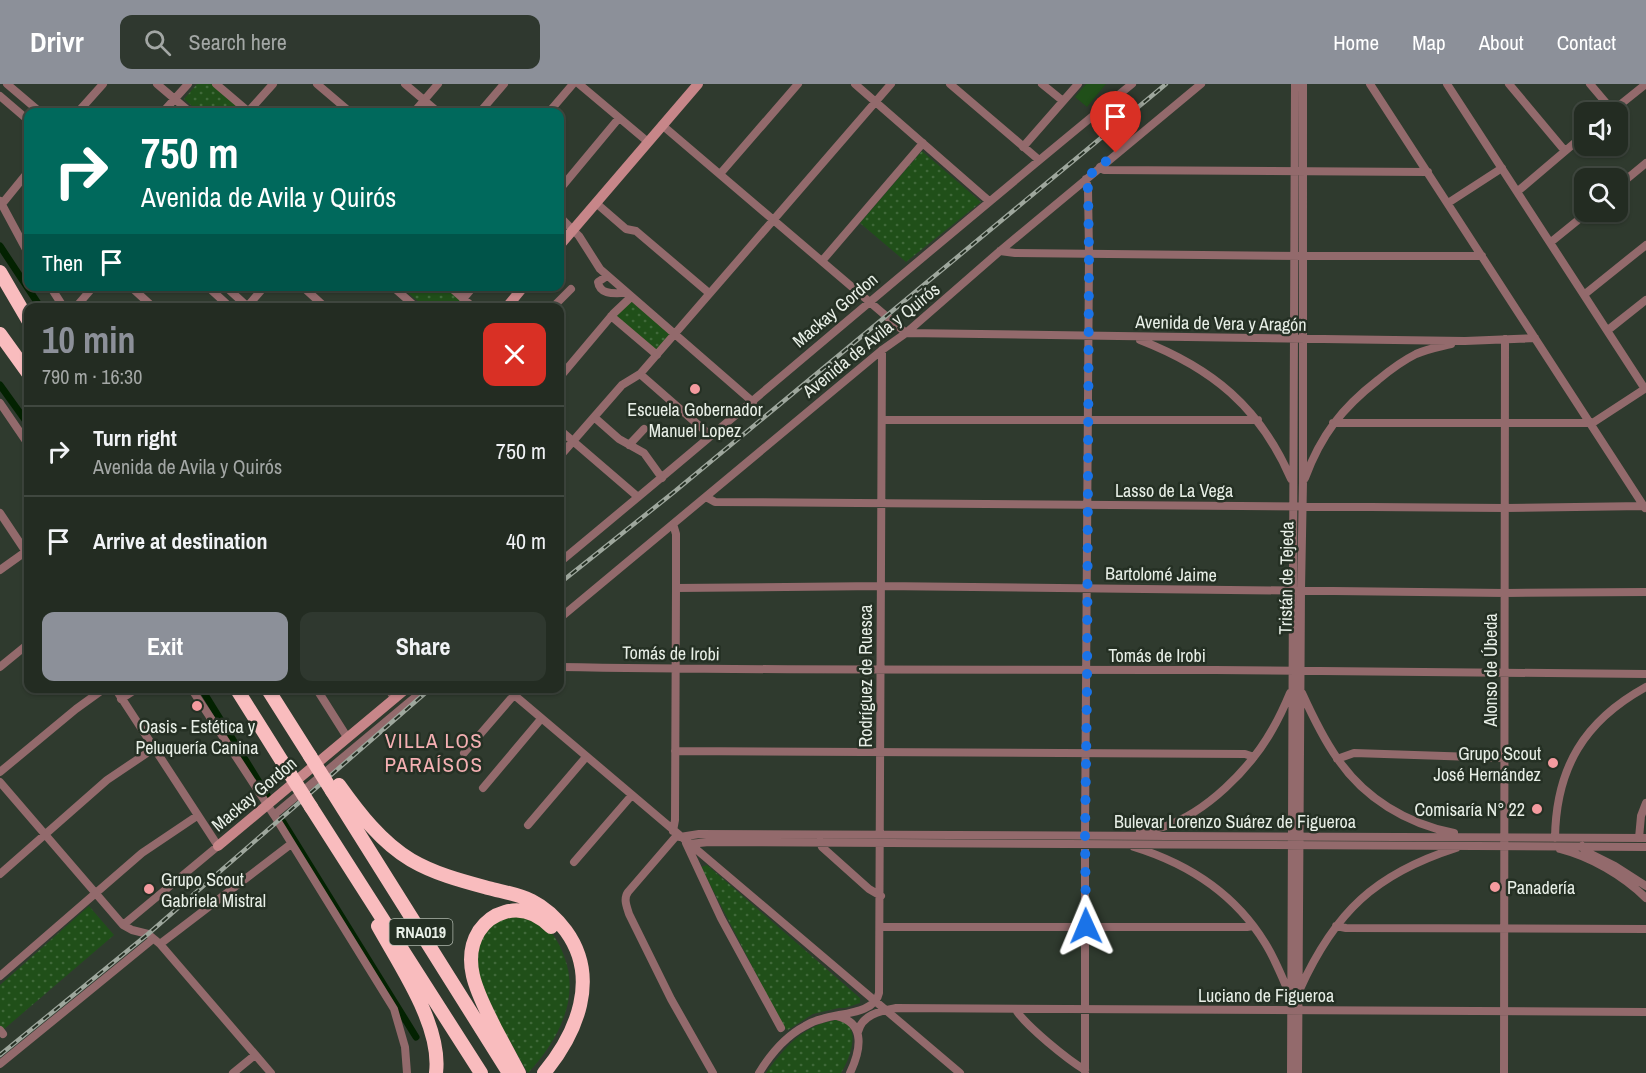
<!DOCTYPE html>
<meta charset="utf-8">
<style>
:root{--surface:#232c22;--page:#2f382f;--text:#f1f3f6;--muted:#a3a7a5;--line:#404840;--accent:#8c9099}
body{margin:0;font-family:"Archivo Narrow",sans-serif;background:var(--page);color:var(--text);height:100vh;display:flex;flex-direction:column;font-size:22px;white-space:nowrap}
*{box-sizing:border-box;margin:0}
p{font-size:20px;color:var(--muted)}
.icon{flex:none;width:33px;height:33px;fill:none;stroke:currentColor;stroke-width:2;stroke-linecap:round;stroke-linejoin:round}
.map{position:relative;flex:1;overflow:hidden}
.side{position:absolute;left:24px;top:219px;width:540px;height:390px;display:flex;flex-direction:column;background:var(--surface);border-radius:12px;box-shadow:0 2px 4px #0004,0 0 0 2px var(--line)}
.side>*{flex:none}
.guide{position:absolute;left:24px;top:24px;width:540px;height:183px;border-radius:12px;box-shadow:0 2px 4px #0004,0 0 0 2px var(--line);background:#00695c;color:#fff;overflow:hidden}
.tools{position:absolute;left:1574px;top:18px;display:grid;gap:12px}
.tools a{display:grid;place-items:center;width:54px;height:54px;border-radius:12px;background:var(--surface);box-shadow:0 2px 4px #0004,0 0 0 2px var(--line);font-size:30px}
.pin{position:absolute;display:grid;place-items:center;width:51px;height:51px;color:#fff;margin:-62px -26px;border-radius:50% 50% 50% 0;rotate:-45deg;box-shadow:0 0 6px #0007}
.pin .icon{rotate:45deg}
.me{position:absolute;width:66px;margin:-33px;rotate:359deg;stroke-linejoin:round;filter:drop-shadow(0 0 4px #0008)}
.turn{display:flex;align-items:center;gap:21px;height:126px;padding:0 18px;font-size:27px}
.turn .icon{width:78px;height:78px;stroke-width:2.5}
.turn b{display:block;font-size:42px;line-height:51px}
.then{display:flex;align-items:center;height:57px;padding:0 18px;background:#0003;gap:12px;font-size:22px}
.round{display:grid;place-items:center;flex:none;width:63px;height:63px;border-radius:12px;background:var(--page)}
.headline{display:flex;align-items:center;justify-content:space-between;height:102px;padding:0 18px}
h1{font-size:36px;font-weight:700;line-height:45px;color:var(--accent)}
.button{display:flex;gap:12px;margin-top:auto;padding:12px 18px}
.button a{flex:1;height:69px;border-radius:12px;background:var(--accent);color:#fff;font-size:24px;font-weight:700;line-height:69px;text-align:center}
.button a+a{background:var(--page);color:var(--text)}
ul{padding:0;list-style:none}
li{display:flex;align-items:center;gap:18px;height:90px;padding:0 18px;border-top:2px solid var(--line)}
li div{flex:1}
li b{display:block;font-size:22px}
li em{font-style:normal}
header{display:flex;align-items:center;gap:36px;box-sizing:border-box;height:84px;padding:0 30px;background:var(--accent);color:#fff}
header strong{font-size:28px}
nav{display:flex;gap:33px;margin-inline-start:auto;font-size:21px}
.search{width:420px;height:54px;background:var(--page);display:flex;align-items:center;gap:15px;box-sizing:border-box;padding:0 21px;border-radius:12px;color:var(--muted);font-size:22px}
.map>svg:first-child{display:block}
.green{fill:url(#green-dots)}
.pitch{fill:#204f19}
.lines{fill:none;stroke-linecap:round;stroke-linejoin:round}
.canal{stroke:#032201;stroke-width:7}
.minor{stroke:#936a6c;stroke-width:8}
.secondary{stroke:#c78689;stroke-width:10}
.motorway{stroke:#f9bcbe;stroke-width:14}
.rail-casing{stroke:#9ea79d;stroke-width:4.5}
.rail{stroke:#253024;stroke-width:2;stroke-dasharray:7;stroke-linecap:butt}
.motorway-bridge{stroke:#f9bcbe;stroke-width:14}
.route{stroke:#1a73e8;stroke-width:10;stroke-dasharray:0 18}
.poi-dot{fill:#f49b9f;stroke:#253024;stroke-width:2}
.labels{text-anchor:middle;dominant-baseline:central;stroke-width:5;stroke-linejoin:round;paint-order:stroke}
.shield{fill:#253024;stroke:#aeb6ac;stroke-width:1.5}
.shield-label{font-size:16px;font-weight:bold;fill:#e8efe7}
.street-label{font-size:18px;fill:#e8efe7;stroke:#253024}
.poi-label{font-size:18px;fill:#e8efe7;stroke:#253024}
.quarter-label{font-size:21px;letter-spacing:1.5px;fill:#f5b0b3;stroke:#253024}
</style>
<header>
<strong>Drivr</strong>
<div class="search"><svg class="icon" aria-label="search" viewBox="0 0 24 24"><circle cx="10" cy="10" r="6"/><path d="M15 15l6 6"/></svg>Search here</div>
<nav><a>Home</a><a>Map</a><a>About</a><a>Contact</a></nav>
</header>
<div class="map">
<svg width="1646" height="989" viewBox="0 0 1646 989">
<defs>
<pattern id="green-dots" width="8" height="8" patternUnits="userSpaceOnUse" patternTransform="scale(1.5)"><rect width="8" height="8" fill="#204f19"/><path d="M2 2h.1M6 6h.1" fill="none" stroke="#40693a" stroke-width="1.8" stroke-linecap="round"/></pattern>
</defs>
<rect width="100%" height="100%" fill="#2f3a2e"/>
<path class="green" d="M197 0H212L244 28H199L184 15Z
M922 67 981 118 906 178 860 139Z
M401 203H445L469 223H425Z
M631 217 669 248V253L657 267 615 231Z
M707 781 860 914V919L845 924H839L813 930 791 944 788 946 784 944 701 783Z
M89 822 114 851 3 946 0 942V901Z
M524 831C531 836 541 839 548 845 555 852 561 863 564 872 581 915 557 958 528 989 520 976 513 962 505 949 488 918 456 864 497 837 504 833 516 833 524 831Z
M836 936C840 937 846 938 849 942 858 954 848 978 841 989H766C784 964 803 941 836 936Z"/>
<path class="pitch" d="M1086 0H1106L1087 23 1075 13Z"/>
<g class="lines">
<path class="canal" d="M0 162 41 224
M0 301 28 340
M201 604 267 711
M283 738 416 953"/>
<path class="minor" d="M7 0 40 28
M157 0 190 28
M216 0 249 28
M317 0 350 28
M405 0 438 28
M579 0 648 58
M855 0 989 117
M950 0 1039 76
M1042 0 1063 17
M1370 0 1645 424
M1447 0 1645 305
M1509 0 1565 67
M1590 0 1613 27
M0 12 28 36
M78 28 103 0
M163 28 188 0
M248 28 273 0
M414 28 438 0
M480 28 504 0
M549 28 573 0
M1611 28 1646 0
M662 41 906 249
M1023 63 1078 0
M1100 83 1104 86 1428 88
M720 90 798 0
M1617 103 1646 79
M560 105 619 34
M1518 107 1584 51
M0 117 28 169
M596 119 626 145 636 147 709 209
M1448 119 1502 84
M2 120 28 88
M560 133 579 152 600 185 753 318
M1551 158 1588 128
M1000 167 1015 169 1303 172H1482
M822 177 923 59
M607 192 598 198C600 212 616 209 626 209
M50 202 64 224
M130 202 154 224
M207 202 231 224
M225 202 249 224
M302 202 326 224
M392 202 417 224
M449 202 474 224
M1585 210 1646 161
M463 215 474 202
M75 224 94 202
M246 224 265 202
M552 224 571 205
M611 232 657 271
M1608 246 1646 216
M906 249 1465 257 1535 254
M1140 256C1212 284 1260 323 1291 395
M640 290 711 352
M560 293 613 230 631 213
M0 319 28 360
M594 333 619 355 644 369 662 394
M882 336H1258
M1333 339H1589L1594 338 1646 304
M560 346 638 413
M629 361 644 345
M560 372 622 301 640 290 891 0
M1305 394C1321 351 1342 324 1378 296 1390 286 1402 277 1416 270 1427 265 1439 263 1451 260
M706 413 715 418 1505 424 1644 422
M0 429 28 471
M673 440 676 450V504L675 736 673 747
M560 478C751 320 939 157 1132 0
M0 486 28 466
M676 504 881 502 1505 509 1646 508
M560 534 882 266 906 249 1000 167 1201 0
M0 583 28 560
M560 583C778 587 996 585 1215 586 1358 587 1502 590 1646 590
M115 604 218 762 123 841
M191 604 274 731 394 925 405 963 407 989
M316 604 347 653
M388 604 395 615
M506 604 960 989
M1302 609C1312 631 1323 654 1337 674 1364 714 1407 740 1454 749
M121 615 138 604
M675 667 1245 670 1254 673
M464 669 514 611
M1337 675 1354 669 1505 674
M0 688 76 625 105 604
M0 698 123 841 132 846 148 850 160 860 271 989
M483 704 541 635
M274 731 426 604
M528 741 586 673
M1140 748C1148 746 1156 745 1163 743 1206 729 1250 685 1272 646 1279 634 1285 621 1290 609
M678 750 628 808C623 815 627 823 629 830L671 915 713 989
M680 753 699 750 1646 754
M1555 754C1556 684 1584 637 1646 603
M1639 754 1641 732 1646 719
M820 758 822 763 869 805 881 812
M686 759 721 834 781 944
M689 760 709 758 1646 763
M1582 762 1585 767 1615 782 1646 802
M1134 763C1189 780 1235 810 1265 859 1275 875 1282 893 1289 909
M1560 765C1591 773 1622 791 1646 814
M574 778 632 711
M0 790 107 696 153 665
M1336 842 1346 844 1646 845
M880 843H1247L1253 842
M160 860 291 760
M0 892 142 769 197 732
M1300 905C1335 828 1375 790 1456 764
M1016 926C1026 942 1068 976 1085 986
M837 932C867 939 860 968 850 989
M0 946 3 950
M858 948C862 930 881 927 896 924L1646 928
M0 980 153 855
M233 989 255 971
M759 989C770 971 786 952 805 942 810 939 817 936 822 935 839 929 875 930 879 909L882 266
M1085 989V752L1089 169 1088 105 1086 95
M1291 989 1295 0
M1298 989 1301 506 1303 398V0
M1504 989 1505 255"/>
<path class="secondary" d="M560 161 698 0
M506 224 524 202
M218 762 407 604"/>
<path class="motorway" d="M0 188 28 236
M0 250 28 289
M236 604 290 690
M267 604 310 672
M339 701C359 729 381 758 411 776 435 790 462 797 488 804 503 808 518 810 532 817 546 824 557 835 566 847 600 894 577 949 544 989
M332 707 509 989
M311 723 481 989
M378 842C400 882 442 942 436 989
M519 989C511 974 503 959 495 944 481 915 459 879 479 847 485 838 494 831 505 828 523 823 538 830 551 843"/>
<defs>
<path id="rail" d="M560 499 674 408 1166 0
M0 971 148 850 431 604"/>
</defs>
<use href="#rail" class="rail-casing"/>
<use href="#rail" class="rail"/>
<path class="motorway-bridge" d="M310 672 332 707
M290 690 311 723"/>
</g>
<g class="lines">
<path class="route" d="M1086 842 1085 752 1087 606 1089 169 1088 105 1086 94 1116 69"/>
</g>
<g class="poi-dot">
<circle cx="695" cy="305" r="6"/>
<circle cx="197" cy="622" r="6"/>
<circle cx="1553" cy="679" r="6"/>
<circle cx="1537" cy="725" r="6"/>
<circle cx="1495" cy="803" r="6"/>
<circle cx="149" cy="805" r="6"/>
</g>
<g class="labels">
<rect class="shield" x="389.5" y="835" width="63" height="26" rx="4.5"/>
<g class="shield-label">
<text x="421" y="848">RNA019</text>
</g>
<g class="street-label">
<text transform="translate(835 226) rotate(-40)">Mackay Gordon</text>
<text transform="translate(1221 239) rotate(1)">Avenida de Vera y Aragón</text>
<text transform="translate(871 256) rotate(-39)">Avenida de Avila y Quirós</text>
<text x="1174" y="406">Lasso de La Vega</text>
<text transform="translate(1161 490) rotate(1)">Bartolomé Jaime</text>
<text transform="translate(1286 494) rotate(-89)">Tristán de Tejeda</text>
<text transform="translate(671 569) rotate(1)">Tomás de Irobi</text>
<text x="1157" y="571">Tomás de Irobi</text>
<text transform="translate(1490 586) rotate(-90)">Alonso de Úbeda</text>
<text transform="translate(865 592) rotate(-90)">Rodríguez de Ruesca</text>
<text transform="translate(254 710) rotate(-40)">Mackay Gordon</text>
<text x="1235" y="737">Bulevar Lorenzo Suárez de Figueroa</text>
<text x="1266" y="911">Luciano de Figueroa</text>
</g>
<g class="poi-label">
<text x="695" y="325">Escuela Gobernador<tspan x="695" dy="21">Manuel Lopez</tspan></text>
<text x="197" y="642">Oasis - Estética y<tspan x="197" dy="21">Peluquería Canina</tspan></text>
<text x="1541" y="669" text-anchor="end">Grupo Scout<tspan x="1541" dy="21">José Hernández</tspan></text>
<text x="1525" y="725" text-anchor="end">Comisaría N° 22</text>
<text x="161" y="795" text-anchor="start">Grupo Scout<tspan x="161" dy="21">Gabriela Mistral</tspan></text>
<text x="1507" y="803" text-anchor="start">Panadería</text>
</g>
<g class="quarter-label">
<text x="434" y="656">VILLA LOS<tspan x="434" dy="24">PARAÍSOS</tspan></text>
</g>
</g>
</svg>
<div class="tools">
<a><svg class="icon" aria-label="sound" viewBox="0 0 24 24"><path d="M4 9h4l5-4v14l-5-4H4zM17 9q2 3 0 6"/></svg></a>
<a><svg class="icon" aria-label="search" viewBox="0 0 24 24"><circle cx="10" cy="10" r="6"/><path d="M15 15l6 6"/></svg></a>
</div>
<div class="pin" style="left:1116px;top:69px;background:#d93025"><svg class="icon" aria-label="arrive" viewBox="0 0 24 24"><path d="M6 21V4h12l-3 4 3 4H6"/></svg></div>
<svg class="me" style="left:1086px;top:842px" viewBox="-20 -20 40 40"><path d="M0-17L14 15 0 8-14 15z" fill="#1a73e8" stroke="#fff" stroke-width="4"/></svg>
<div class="guide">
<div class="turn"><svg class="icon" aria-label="right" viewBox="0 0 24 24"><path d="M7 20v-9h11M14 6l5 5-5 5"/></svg><div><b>750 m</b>Avenida de Avila y Quirós</div></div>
<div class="then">Then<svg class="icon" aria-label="arrive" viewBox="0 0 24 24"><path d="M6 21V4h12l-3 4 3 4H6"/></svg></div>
</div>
<section class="side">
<div class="headline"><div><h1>10 min</h1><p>790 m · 16:30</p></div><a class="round" style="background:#d93025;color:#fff"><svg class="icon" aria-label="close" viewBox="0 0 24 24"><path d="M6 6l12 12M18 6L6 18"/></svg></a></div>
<ul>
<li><svg class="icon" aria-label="right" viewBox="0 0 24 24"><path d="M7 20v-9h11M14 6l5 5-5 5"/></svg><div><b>Turn right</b><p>Avenida de Avila y Quirós</p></div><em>750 m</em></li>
<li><svg class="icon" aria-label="arrive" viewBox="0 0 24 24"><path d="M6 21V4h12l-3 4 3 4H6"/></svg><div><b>Arrive at destination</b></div><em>40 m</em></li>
</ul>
<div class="button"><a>Exit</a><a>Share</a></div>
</section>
</div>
